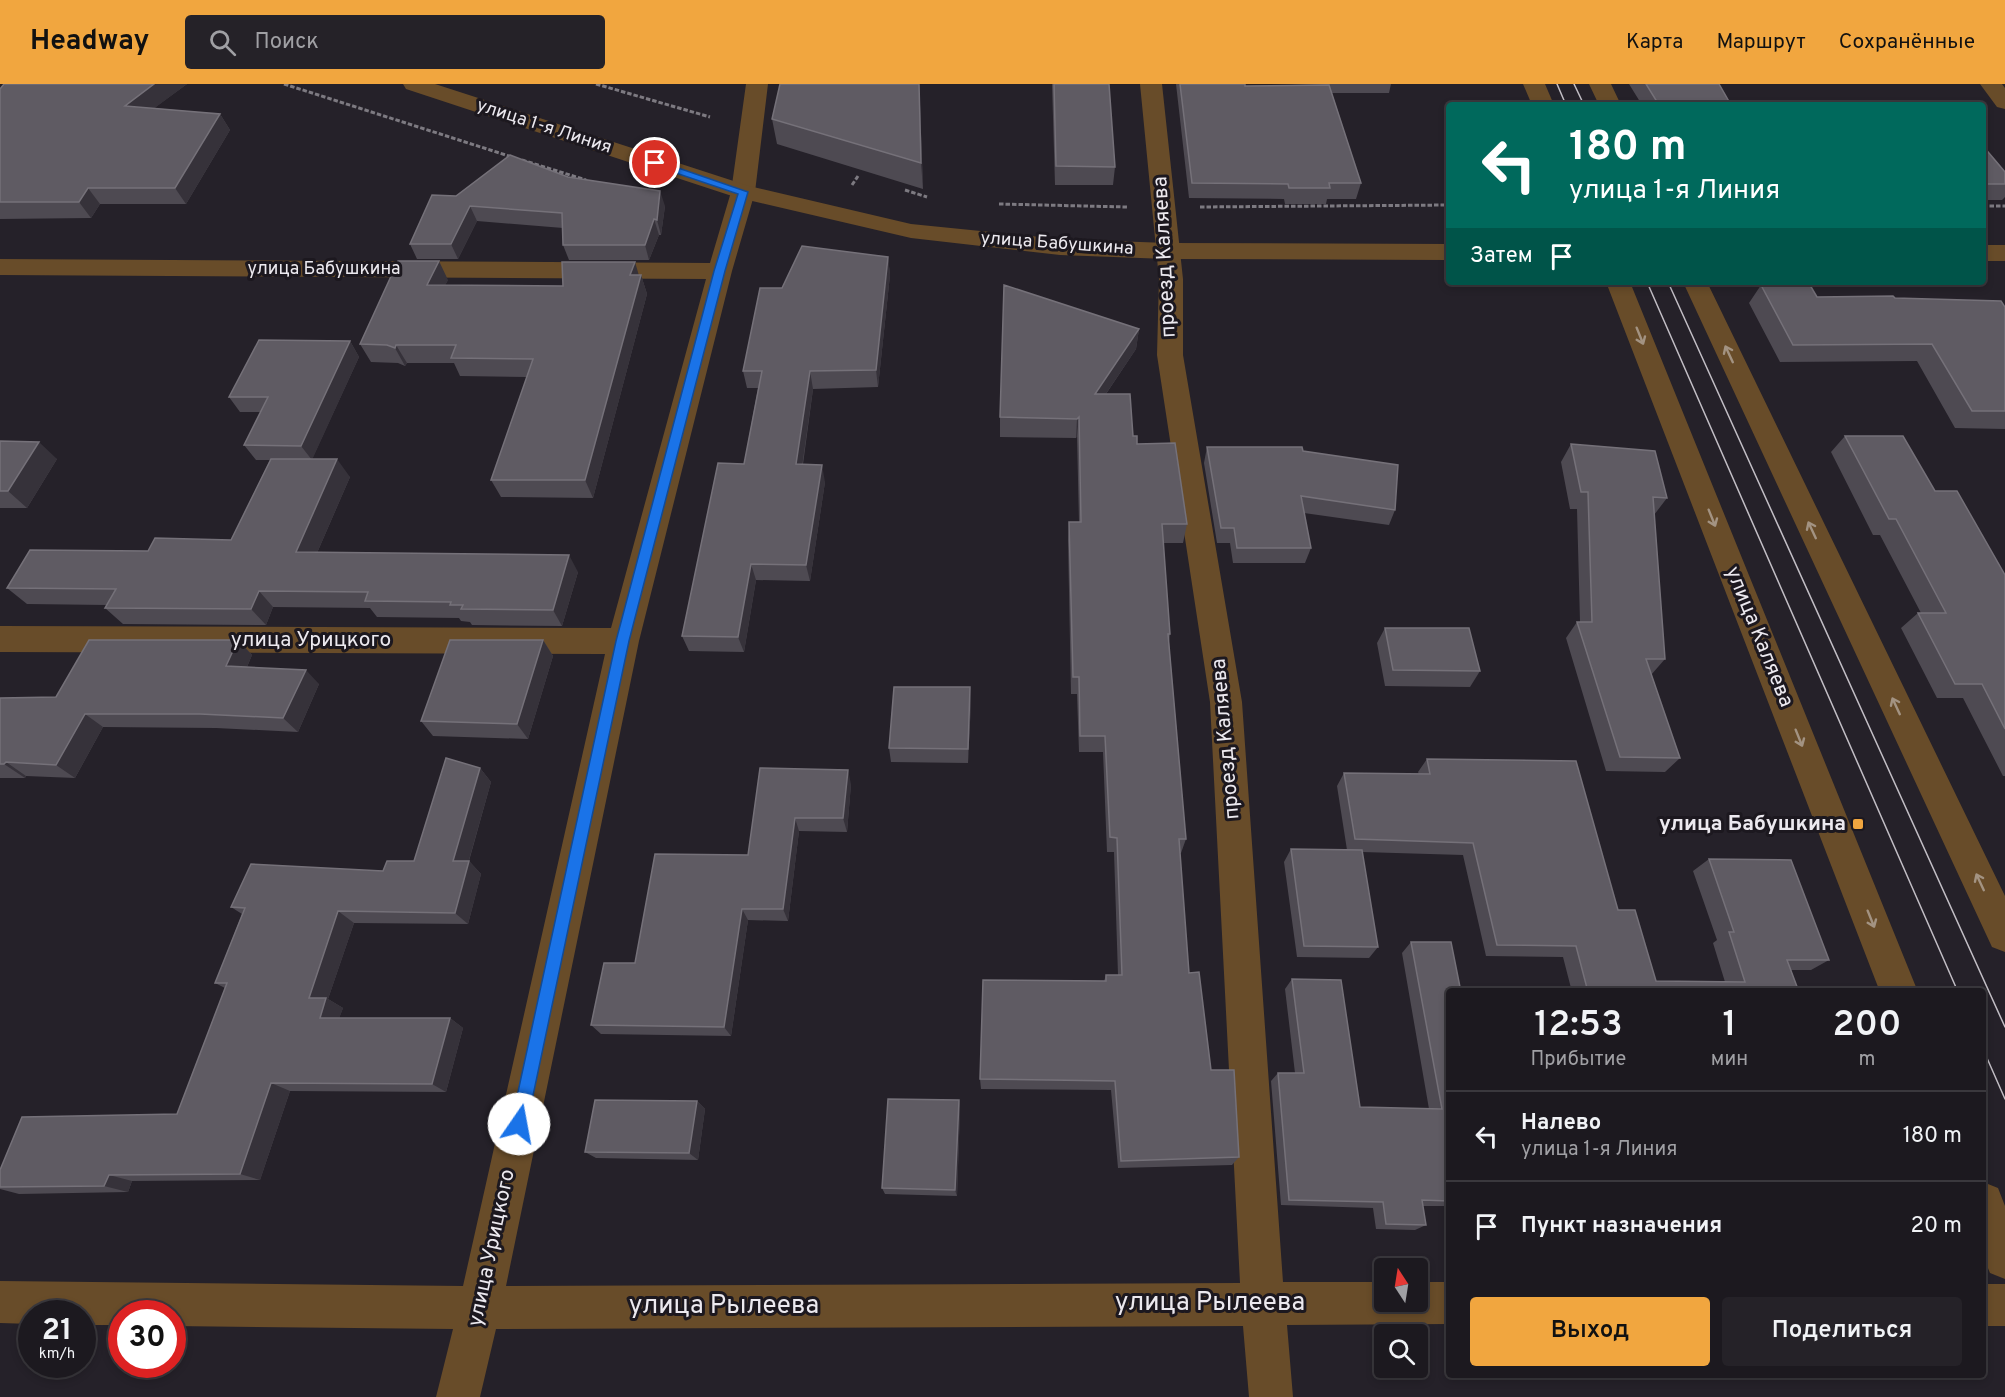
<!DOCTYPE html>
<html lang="ru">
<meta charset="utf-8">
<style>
:root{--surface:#1c191f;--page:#252228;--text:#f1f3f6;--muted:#a0a0a4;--line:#3a383d;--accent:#f1a63f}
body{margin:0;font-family:Overpass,sans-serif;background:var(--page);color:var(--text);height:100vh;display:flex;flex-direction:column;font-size:22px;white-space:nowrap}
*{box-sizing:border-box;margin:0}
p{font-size:20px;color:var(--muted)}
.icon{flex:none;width:33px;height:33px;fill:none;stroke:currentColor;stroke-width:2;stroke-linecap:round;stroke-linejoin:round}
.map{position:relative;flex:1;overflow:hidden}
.details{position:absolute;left:1446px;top:904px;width:540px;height:390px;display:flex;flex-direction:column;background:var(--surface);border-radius:6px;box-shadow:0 3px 9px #0003,0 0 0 2px var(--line)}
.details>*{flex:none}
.hud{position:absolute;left:1446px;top:18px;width:540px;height:183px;border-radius:6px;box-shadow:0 3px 9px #0003,0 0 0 2px var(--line);background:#00695c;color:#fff;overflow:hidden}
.needle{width:39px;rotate:348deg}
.buttons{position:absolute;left:1374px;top:1174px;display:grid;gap:12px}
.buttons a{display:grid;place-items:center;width:54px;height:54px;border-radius:6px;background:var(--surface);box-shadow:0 3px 9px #0003,0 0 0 2px var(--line);font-size:30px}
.speed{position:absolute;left:18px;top:1216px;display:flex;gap:12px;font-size:30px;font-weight:700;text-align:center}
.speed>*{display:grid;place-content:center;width:78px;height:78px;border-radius:50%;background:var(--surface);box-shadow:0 3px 9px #0003,0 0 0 2px var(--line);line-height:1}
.speed small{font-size:15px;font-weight:400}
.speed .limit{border:9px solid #d22;background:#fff;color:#111}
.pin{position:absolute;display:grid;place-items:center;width:51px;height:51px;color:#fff;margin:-26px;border:3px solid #fff;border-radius:50%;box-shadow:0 2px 6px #0007}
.me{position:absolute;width:66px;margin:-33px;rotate:12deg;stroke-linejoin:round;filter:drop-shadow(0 0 4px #0008)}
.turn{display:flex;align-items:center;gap:21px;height:126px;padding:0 24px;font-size:27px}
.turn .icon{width:78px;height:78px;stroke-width:2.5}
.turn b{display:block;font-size:42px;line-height:51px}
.then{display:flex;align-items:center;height:57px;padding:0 24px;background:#0003;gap:12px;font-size:22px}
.eta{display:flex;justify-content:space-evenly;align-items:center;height:102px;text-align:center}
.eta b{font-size:36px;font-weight:600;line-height:42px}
.action{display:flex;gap:12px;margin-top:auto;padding:12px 24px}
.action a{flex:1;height:69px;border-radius:6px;background:var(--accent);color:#111;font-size:24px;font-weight:600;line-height:69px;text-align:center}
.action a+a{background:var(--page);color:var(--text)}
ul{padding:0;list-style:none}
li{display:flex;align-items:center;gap:18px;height:90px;padding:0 24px;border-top:2px solid var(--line)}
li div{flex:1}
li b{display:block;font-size:22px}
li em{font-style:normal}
header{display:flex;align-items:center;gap:36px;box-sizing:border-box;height:84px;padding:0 30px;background:var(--accent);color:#111}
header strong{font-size:28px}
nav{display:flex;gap:33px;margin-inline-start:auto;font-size:21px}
.search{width:420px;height:54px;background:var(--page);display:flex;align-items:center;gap:15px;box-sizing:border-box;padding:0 21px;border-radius:6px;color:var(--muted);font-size:22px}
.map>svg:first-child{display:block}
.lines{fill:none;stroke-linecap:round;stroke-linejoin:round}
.path{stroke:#7d7a81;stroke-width:3;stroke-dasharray:4.5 2;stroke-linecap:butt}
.minor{fill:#684c29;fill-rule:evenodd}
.tertiary{fill:#684c29;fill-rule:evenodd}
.tram{stroke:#c2bec5;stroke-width:1.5}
.wall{fill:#4e4a52}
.shaded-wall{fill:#36323a}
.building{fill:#5f5b63;stroke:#757179;stroke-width:1.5}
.oneway{stroke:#a39382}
.route{fill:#1a73e8;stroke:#114b97;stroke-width:1.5}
.poi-dot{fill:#f1a63f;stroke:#1c181f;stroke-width:2}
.labels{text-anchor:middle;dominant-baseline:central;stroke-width:6;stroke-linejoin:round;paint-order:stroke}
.far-street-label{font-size:18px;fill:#ece9ef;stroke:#1c181f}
.street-label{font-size:21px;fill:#ece9ef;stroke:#1c181f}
.poi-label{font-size:21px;font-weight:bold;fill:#ece9ef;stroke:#1c181f;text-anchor:end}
.near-street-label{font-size:26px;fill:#ece9ef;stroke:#1c181f}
</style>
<header>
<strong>Headway</strong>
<div class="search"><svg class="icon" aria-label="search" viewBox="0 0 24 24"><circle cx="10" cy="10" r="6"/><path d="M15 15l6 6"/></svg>Поиск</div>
<nav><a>Карта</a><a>Маршрут</a><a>Сохранённые</a></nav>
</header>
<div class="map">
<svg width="2005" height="1313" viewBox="0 0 2005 1313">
<rect width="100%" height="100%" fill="#252129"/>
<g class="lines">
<path class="path" d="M284 0 512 73
M596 0 710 33
M522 76 586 96
M852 101 858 92
M905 106 927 113
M999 120 1127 123
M1983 122H2005
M1200 123 1449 121
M1460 199 1584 201"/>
<path class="minor" d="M746 0H768L755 108 732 187 639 557 506 1202 1240 1199 1210 618 1157 271 1159 195 1140 0H1162L1183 195V271L1242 618 1283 1198H1384V1218H1418V1198H1449V1240L1287 1241 1293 1313H1249L1243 1242 496 1245 480 1313H436L453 1245 172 1242V1230H122V1241H82V1230H32V1240L0 1239V1197L463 1202 605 570 0 568V542L611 544 706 195 0 191V175L710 179 731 108Z
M1523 0H1545L1554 21H1532Z
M1589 0H1611L1621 21H1599Z
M1980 0H2002L2005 4V25L1997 23Z
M1606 198H1630L1918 908H1880Z
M1683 198H1707L2005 812V868L1992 863Z
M1983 1098 1998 1104 2005 1122V1195L1990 1189 1983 1172Z
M1983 1200H2005V1242H1983Z"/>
<path class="tertiary" d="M403 0H435L749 102 911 140 1060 155 1167 159 1449 160V176L1167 175 1060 171 911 154 735 113 406 5Z
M1983 161H2005V177H1983Z"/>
<path class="tram" d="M1557 0 1566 21
M1574 0 1584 21
M1647 198 1958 908
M1668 198 2005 943
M1983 965 2005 1015"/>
</g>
<path class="wall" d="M4 0H187L154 24 220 30 230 46 186 120H100L91 134 0 135V5Z
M1052 0H1109L1115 83 1113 101H1055Z
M1176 0H1245V2L1329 0H1391L1389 9H1332L1361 99 1356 115H1327L1326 120H1285L1284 115 1189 114Z
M1629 0H1719L1731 21H1642Z
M920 20 923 105 777 60 772 35Z
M1983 62 2005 88V113L2002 116H1983Z
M568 93 665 122 661 151H659L649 176H569L563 161V144L477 137 458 175H417L410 160 456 112Z
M888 173 890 191 878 303 813 305 803 380 825 398 810 497 756 496 744 568 689 567 682 552 744 380 758 304H747L743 287 782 204Z
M641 191 647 210 593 414 501 413 491 396 527 293 460 292 454 279H407L405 282 398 279 371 278 360 260 448 196 445 201 563 202Z
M1761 201 1817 213 1895 214 2005 223V345L1955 344 1917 277 1780 278 1749 219Z
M1139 245 1136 265 1106 310 1187 440 1183 459H1163L1170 550 1169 558 1186 755 1181 769H1180L1189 889 1211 986 1239 1073 1232 1081 1118 1084 1111 1006 981 1005 980 995 1104 897 1106 891H1118L1114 768H1107L1103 668H1079L1077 610H1071L1068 456 1069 438H1079L1077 352 1076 354 1000 353V333Z
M350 257 359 273 312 375 350 393 317 469 578 488 562 542 472 541 470 538 461 537 459 534 377 533 370 524 273 523 266 541 123 540 105 524 107 521 27 520 7 504 148 467 231 456 270 376H256L244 361 261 328H240L229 313Z
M1845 352 1935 407 2005 491V692H2003L1963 614H1937L1901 544 1918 529H1921L1880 451H1873L1831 368Z
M0 357 57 375 27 424H0Z
M1571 360 1667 414 1654 431 1665 575 1651 591 1680 674 1665 688 1606 687 1566 554 1577 538H1580L1577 425H1570L1561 378Z
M1207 363 1303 367 1395 426 1389 441 1304 429 1311 464 1305 479H1233L1230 459H1217L1204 379Z
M1385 544 1480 587 1470 603 1385 602 1377 559Z
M238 556 252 571 247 583 319 600 298 648 216 644 103 643 75 694 26 692 25 694H0V614L56 613Z
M543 556 553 572 528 655 433 652 421 637Z
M971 618 968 679 891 678 889 664Z
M1427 675 1618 826 1656 897 1725 898 1713 859 1717 856 1693 787 1709 775 1829 876 1811 886H1791L1799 908H1572L1563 873 1486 872 1463 771 1362 768 1378 863 1369 874 1297 873 1284 778 1291 765 1347 766 1337 702 1344 689 1419 690 1418 688Z
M480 684 491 698 469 777 481 790 468 840 354 839 328 915 343 924 339 934H450L463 944 446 1008 290 1007 260 1096 132 1097 128 1108 19 1110 0 1105V1086L177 1030 225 904 215 899 242 830 231 823 383 787 414 777Z
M760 684 851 700 847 748 799 747 788 837 748 836 731 952 601 950 591 941 748 771Z
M1411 858 1449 908V1122H1423L1426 1141 1415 1146 1376 1145 1373 1124 1281 1121 1271 997 1278 989H1295L1285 905 1292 895 1360 1023 1429 1025 1402 869Z
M959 1016 960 1024 957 1112 885 1110 882 1104Z
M697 1017 705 1025 698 1076 596 1074 585 1068Z"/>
<path class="shaded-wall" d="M154 0H187L136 38 125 22Z
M919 0 920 20 923 105 921 79Z
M220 30 230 46 186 120 175 104Z
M88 104 100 120 91 134 79 118Z
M660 107 665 122 661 151 657 136Z
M470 122 477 137 458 175 451 160Z
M654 135 659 151 649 176 645 161Z
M888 173 890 191 878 303 876 286Z
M439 177 448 196 436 219 427 201Z
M635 178 640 195 641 191 647 210 593 414 585 396 630 191Z
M1139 245 1136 265 1093 329 1095 310Z
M350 257 359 273 312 376 301 362Z
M396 261 407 279 405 282 395 264Z
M810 287 813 305 800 397 796 380Z
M1079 333 1077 352 1076 354 1077 335Z
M39 358 57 375 27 424 8 407Z
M337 375 350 393 310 485 296 468Z
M822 381 825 398 810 497 806 481Z
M569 471 578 488 562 542 553 526Z
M751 480 756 496 744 568 738 553Z
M259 507 273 523 266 541 251 525Z
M238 556 252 571 241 597 226 582Z
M543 556 553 572 528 655 517 640Z
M306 586 319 600 298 648 283 634Z
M970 603 971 618 968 679V665Z
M85 630 103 643 75 694 56 681Z
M6 678 26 692 25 694 4 680Z
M480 684 491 698 465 790 453 777Z
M848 686 851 700 847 748 843 734Z
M795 734 799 747 788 837 783 825Z
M469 777 481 790 468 840 455 829Z
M742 825 748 836 731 952 724 943Z
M338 827 354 839 328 915 343 924 336 943 320 934 309 914Z
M450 934 463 944 446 1008 432 1000Z
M271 999 290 1007 260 1096 240 1090Z
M959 1016 960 1024 957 1112 955 1106Z
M697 1017 705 1025 698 1076 689 1069Z
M109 1091 132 1097 128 1108 104 1102Z"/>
<path class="building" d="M4 0H154L125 22 220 30 175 104H88L79 118H0V5Z
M780 0H919L921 79 772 35Z
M1054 0H1109L1115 83 1056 82Z
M1180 0H1245V2L1329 1 1361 99H1329L1330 104H1289L1288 100 1192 99Z
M1646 0H1719L1731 21H1659Z
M1983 62 2005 88V100H1983Z
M510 71 568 93 660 107 657 136 654 135 645 161H563L562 129 470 122 451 160H410L432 111 456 112Z
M802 162 888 173 876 286 810 287 796 380 822 381 806 481 751 480 738 553 682 552 718 379 744 380 762 287H743L760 204H782Z
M398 177H439L427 201 563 202 562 178H635L630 191H641L585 396H491L533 275 451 274 456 261H396L395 264 387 261 360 260Z
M1004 201 1139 245 1095 310H1130L1133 352H1137V360L1175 359 1187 440H1162L1170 550H1168L1186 755H1179L1189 889 1199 888 1211 986H1234L1239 1073 1121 1077 1115 997 980 995 983 896 1106 897V891H1122L1117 754 1110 753 1105 652H1080L1079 593H1073L1069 438H1081L1079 333 1077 335 1000 333Z
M1761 201H1810L1817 213 1893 212 1895 214 2001 217 2005 223V327H1972L1932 260 1793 261Z
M259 256 350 257 301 362 244 361 268 313H229Z
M1845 352H1903L1935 407H1957L2005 491V645L1982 600H1955L1918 529H1946L1896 435H1889Z
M0 357 39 358 8 407H0Z
M1571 360 1655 367 1667 414 1653 413 1665 575H1646L1680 674 1620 673 1577 538H1592L1588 408H1581Z
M1207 363H1302L1303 367 1398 381 1395 426 1301 412 1311 464H1237L1234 444H1221Z
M271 375H337L296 468 569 471 553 526 461 525 463 521H450L451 518 365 517 368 508 259 507 251 525 105 524 116 505 7 504 30 466 148 467 155 454 231 456Z
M1385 544H1469L1480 587 1393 586Z
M89 556H238L226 582 306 586 283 634 200 630H85L56 681 6 678 4 680H0V614L56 613Z
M450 556H543L517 640 421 637Z
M894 603H970L968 665 889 664Z
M446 674 480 684 453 777H469L455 829 338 827 309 914H326L320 934H450L432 1000 271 999 240 1090 109 1091 104 1102 0 1103V1086L22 1033 177 1030 227 899H215L245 824 231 823 251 780 383 787 387 777H414Z
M1427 675 1576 677 1618 826H1635L1656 897 1745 898 1729 848H1734L1709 775 1791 776 1829 876H1787L1799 908H1588L1576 862 1497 861 1473 759 1355 755 1344 689 1430 690Z
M760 684 848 686 843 734H795L783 825H742L724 943 591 941 604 879H635L655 770 748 771Z
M1291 765 1362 766 1378 863 1304 862Z
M1411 858H1451L1461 908H1449V1117L1422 1116 1426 1141 1386 1140 1383 1118 1289 1116 1278 989H1304L1292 895 1341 896 1360 1023 1442 1025Z
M888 1015 959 1016 955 1106 882 1104Z
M595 1016 697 1017 689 1069 585 1068Z"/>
<defs><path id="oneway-shaft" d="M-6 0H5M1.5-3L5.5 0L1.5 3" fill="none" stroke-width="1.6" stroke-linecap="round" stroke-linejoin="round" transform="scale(1.5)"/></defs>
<g class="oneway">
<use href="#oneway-shaft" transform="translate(1640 252) rotate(68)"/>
<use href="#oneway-shaft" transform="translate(1729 270) rotate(-115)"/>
<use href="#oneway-shaft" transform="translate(1712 434) rotate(68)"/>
<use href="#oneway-shaft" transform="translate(1812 446) rotate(-115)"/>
<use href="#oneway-shaft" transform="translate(1896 622) rotate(-115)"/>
<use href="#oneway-shaft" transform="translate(1799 654) rotate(68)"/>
<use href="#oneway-shaft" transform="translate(1980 798) rotate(-115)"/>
<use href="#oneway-shaft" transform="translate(1871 835) rotate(68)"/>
</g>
<path class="route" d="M652 77H658L748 108 725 187 629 557 527 1040 525 1046 519 1048 513 1046 511 1040 616 557 714 187 738 110 652 81Z"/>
<rect class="poi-dot" x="1852" y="734" width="12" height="12" rx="3"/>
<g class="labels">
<g class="far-street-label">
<text transform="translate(544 43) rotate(18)">улица 1-я Линия</text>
<text transform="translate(1057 160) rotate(4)">улица Бабушкина</text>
<text x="324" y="185">улица Бабушкина</text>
</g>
<g class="street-label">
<text transform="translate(1165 173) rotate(-93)">проезд Каляева</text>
<text transform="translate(1759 553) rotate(68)">улица Каляева</text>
<text x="311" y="556">улица Урицкого</text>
<text transform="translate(1226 655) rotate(-95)">проезд Каляева</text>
<text transform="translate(492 1164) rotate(-78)">улица Урицкого</text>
</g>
<g class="poi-label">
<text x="1846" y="740">улица Бабушкина</text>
</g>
<g class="near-street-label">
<text x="1210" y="1219">улица Рылеева</text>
<text x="724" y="1222">улица Рылеева</text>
</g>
</g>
</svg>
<div class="buttons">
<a><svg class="needle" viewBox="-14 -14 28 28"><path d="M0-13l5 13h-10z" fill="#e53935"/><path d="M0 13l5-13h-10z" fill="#a0a0a4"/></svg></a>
<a><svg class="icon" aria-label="search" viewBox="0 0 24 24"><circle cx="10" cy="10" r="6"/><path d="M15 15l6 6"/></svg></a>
</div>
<div class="speed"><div>21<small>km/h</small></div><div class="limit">30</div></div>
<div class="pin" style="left:655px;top:79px;background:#d93025"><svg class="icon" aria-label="arrive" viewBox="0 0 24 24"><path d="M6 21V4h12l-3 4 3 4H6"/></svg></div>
<svg class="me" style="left:519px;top:1040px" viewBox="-20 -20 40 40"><circle r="19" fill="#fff"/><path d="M0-13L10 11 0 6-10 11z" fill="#1a73e8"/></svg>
<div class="hud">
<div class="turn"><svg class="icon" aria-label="left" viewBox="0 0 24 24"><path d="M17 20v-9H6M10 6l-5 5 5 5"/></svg><div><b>180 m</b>улица 1-я Линия</div></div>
<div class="then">Затем<svg class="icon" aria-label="arrive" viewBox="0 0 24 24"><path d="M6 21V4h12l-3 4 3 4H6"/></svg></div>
</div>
<section class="details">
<div class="eta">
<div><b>12:53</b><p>Прибытие</p></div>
<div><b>1</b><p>мин</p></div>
<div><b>200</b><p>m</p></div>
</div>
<ul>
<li><svg class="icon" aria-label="left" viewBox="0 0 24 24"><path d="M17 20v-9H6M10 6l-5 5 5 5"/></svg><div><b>Налево</b><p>улица 1-я Линия</p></div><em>180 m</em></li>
<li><svg class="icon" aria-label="arrive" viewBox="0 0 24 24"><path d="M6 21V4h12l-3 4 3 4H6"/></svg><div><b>Пункт назначения</b></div><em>20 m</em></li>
</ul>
<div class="action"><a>Выход</a><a>Поделиться</a></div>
</section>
</div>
